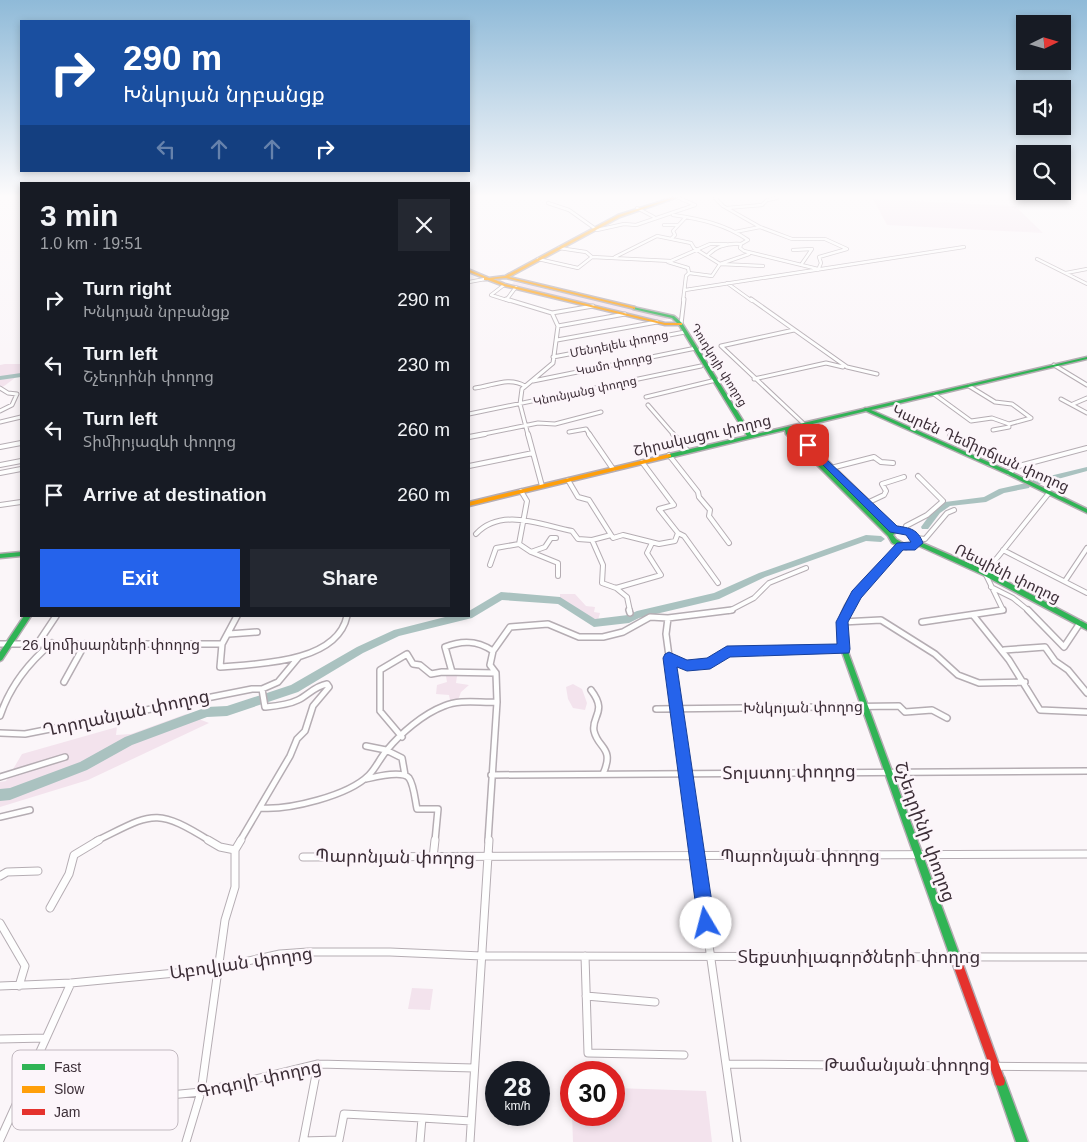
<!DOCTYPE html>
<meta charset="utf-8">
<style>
:root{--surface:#171b24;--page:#242831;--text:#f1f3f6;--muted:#9ea1a6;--accent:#2563eb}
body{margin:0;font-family:Arial,"Noto Sans Armenian",sans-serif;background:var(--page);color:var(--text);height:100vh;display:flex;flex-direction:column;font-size:19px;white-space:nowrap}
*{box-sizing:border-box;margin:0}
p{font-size:16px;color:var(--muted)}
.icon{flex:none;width:28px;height:28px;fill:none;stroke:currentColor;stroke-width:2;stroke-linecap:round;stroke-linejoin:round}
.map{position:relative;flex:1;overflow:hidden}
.details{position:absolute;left:20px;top:182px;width:450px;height:435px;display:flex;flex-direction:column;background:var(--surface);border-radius:0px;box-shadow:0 2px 8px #0003}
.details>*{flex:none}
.banner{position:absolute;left:20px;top:20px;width:450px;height:152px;border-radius:0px;box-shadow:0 2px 8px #0003;background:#1a4fa0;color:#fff;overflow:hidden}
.needle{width:32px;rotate:85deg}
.controls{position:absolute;left:1016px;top:15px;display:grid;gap:10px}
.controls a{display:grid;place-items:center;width:55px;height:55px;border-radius:0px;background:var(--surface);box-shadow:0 2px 8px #0003;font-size:25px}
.speed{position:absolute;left:485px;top:1061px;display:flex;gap:10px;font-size:25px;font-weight:700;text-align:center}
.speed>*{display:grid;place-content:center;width:65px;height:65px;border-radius:50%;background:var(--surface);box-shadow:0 2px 8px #0003;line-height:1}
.speed small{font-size:12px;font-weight:400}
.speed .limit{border:8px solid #d22;background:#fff;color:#111}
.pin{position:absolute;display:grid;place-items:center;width:42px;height:42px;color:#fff;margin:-21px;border-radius:10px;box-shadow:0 2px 8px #0006}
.me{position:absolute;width:55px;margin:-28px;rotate:352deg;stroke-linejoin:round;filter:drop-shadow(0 0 4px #0008)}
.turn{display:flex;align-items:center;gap:18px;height:105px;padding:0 20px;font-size:22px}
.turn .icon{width:65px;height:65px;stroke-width:2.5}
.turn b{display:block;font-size:35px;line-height:42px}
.lanes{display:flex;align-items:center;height:48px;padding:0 20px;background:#0003;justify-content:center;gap:25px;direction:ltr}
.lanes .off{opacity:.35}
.round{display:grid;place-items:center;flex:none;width:52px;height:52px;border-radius:0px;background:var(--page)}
.head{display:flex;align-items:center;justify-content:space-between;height:85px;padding:0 20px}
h1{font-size:30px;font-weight:600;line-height:38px}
.primary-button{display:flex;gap:10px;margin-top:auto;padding:10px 20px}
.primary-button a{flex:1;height:58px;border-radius:0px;background:var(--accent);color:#fff;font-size:20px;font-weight:600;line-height:58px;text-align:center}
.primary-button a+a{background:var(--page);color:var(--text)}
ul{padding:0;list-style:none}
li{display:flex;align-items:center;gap:15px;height:65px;padding:0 20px}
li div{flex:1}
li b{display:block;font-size:19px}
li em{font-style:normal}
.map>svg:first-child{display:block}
.green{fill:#f3e3ed}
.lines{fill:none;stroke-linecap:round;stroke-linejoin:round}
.river{fill:#aac2c0;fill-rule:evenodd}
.street-far4-casing{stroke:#b5adb3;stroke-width:4}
.street-far3-casing{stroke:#b5adb3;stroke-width:5}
.street-far2-casing{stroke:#b5adb3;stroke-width:6}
.street-far1-casing{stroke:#b5adb3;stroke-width:8}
.street-casing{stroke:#b5adb3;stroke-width:9}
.fast-casing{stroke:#b5adb3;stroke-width:3}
.slow-casing{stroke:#b5adb3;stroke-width:3}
.jam-casing{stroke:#b5adb3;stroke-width:3}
.street-far4{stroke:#fefefe;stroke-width:2.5}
.street-far3{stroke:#fefefe;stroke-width:3}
.street-far2{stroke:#fefefe;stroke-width:4}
.street-far1{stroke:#fefefe;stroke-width:5}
.street{stroke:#fefefe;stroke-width:7}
.fast{fill:#30b455;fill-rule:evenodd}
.slow{fill:#ff9f0a;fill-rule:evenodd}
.jam{fill:#e5322d;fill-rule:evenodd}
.route{fill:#2563eb;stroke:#184099}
.labels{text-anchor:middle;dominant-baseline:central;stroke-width:5;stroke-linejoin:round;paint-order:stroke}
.far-street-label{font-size:12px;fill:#3c2e37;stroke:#fcf5fa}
.street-label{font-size:15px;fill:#3c2e37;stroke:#fcf5fa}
.near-street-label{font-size:18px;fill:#3c2e37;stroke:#fcf5fa}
.key{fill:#fcf5fa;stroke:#c2b9c0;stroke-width:1}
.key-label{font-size:14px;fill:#3c2e37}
</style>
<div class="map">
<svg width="1087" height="1142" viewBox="0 0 1087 1142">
<rect width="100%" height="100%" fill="#fbf6f9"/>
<path class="green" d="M873 199 1015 206 1043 233 887 225Z
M514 282 665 316 668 319 661 321 514 286 512 284Z
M5 364H21V374C13 378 9 384 0 388V365Z
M560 594H575L586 606 595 607 594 612 600 613 598 620C585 619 571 605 560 598Z
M446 676H457L456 683 469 685 461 692 458 700H450L449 695 436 694 437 685 447 682Z
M573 684 582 689 587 703 585 710 573 708 568 699 566 687Z
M186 714 209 723 88 780 0 807V782L6 781 22 754 117 727 116 735 131 734Z
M412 988 433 989 430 1010 408 1009Z
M614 1088 706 1091 712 1142H573L572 1115H614Z"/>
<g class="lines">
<path class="river" d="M21 373V377L0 380V376Z
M1087 467V471L1036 485 1032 482 1033 480Z
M1026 483 1029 484 1030 486 1029 488 1004 493 986 502 950 506 940 513 928 529H922L921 527 934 509 945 502 984 497 999 489Z
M866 535 881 536 885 539 881 542 866 541 765 577 719 599 639 618 629 623 594 627 558 604 502 600 472 618 399 636 363 653 298 692 227 716 207 717 132 745 87 770 10 800 0 801V789L10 788 80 762 125 737 207 707 227 706 291 685 357 647 394 630 449 616H469V611L501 592 560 597 595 619 628 615 637 611 714 593 759 573Z"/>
<defs>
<path id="street-far4" d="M715 198 723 206 760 227 735 232
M548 203 569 210 597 230 624 224 636 225 695 205 679 198
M637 208 654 217
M727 208 762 205 767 200 777 198
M673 215C700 219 725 224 748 240L741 244 740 248 744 251 818 269
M664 225H678
M760 227 792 239H825L847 249 819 257 821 263 818 270
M672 238 675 235 673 231 686 217
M559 248 586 252 592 257 671 261 710 244H726
M793 250 812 249 801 265
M749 254 720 264 763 266
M615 257 657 236 691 243 694 248 707 256
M538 259 578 268 592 257
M1037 259 1087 284
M668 262 688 268 689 273
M689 273 712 276 720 264 707 256C716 246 728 243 741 244
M1066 273 1087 269
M469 282 485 279
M727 283 752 301
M504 285 491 295 510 301
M685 290 964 247
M507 299 516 287
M683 301 686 276 689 273"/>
<path id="street-far3" d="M506 299 552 313
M751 299 847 367 877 374
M552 313 593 306
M681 324 684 299
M558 326 625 314
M794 330 721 346 803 423
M557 340 657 322
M553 357 685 332
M1054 365 1087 385
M754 379 826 363 843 367
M533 381 696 348
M0 388 8 393 17 394 12 405 0 411
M475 388C492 386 509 376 525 386
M934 394 971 421 992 418 1009 424 1031 418 1012 404 995 402 969 386
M646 397 716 380
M1061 399 1087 413
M1073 404 1087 398
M648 405 674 435
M469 414 701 366
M0 422 21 417
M993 430 1009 427V424
M569 432 586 429 590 435
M479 435 538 423 555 424 601 412
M528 435 520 404 522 389 553 363 558 326 552 313"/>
<path id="street-far2" d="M528 434 542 486
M589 434 613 469
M673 434 688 451
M950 436 995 459 989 464
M469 437 485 434
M0 447 21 443
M669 455 698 492 699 497 710 510 709 516 729 543
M0 465 21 461
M469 466 533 453
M831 468 874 457 881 462 893 463
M0 473 21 469
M1009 473 1019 466 1087 448
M568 480 578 497 589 500 613 538 623 535 659 544 675 541 678 533 659 509 674 505 642 462
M521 491 527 501 519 544 531 552 558 563V576
M867 503 884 495 886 491 882 484 904 477
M0 505 21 502
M906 530V526L927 515 943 501 918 476
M678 533 684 536 718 583
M476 534C501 507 541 525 572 531L578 539 592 540
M611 535 592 540 603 565 602 583 616 588 661 575 647 553 652 543
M916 538 925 539 947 513 954 510
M1003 550 1087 593
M531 552 545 547 551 538H556
M490 565 496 548 519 544
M1065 581 1087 548
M991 587 1013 598 1029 611
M616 588 627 597 630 611
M729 611 754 598 769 583 806 568
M995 611 1003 610 985 573 1049 493"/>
<path id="street-far1" d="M629 610 630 613
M1028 610 1064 647 1080 623
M973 615 1009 660 1040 710 1087 712
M237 616 222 644 220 667C258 664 337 663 347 616
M668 618 666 634 694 841
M842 622 881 620 935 654 958 675 979 683 1025 682
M922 622 1003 610
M229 634 257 632
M38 643 56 616
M0 644H222
M1004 650 1045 647 1055 661 1068 670 1087 693
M669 658 687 665 710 663 727 651 844 649
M452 672 445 647C462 640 477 640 493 651
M64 682 85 644
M262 689 278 682 298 658
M591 690C608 712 591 716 594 731 598 749 615 747 603 774
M656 709 899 706 905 712 932 710 947 718
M0 716C10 686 28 663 52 643
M0 733 25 734 252 689H262L265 707C276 706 288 705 298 700 308 695 315 686 327 684L329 687 313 706 305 731 297 739 290 756 240 841
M402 737 380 711V670L407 654 413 664 420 665 431 674 442 672 496 673
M366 746 386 750 402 758 405 775
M491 775 1087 771
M0 777 65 757
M366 779C375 777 402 770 409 778 414 785 415 800 417 809H438L435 841
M261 808C289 810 348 796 369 775 376 768 380 758 387 750 401 733 423 714 444 706 460 699 480 703 497 702
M0 817 30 810
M96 841C152 814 154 806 210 841
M488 841 497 702 496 673 490 665 493 651 510 627 548 624 579 637H603L623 632 650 617 668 618 732 610"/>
<path id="street" d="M208 840 220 847 235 850
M694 840 737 1142
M303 857 1087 854
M433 858 435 840
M0 876 7 872 38 871
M50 908 69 874 74 855 99 840
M0 923 25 966 19 986
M585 956 588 1053 684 1055
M0 986 71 983 207 970 280 954 308 952H390L482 956 1087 957
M586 996 655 1002
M0 1039 46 1038
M727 1064 1087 1067
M14 1110 201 1092 318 1064 474 1068
M0 1140 71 983
M303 1141 339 1140 344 1114 422 1118
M186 1142 201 1092 225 920 235 887V850L241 840
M303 1142 318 1064
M420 1142 422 1118 471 1121
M470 1142 489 840"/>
<path id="fast" d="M633 307 674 316 682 323 752 435 863 409 865 408H867L1087 357V359L871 410 1011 472 1087 509V513L1007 474 866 411 792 429 797 431 896 527C907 528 916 530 920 542L987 571 1087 624V630L983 575 917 545 906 549 903 548C885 567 850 596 845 622 844 630 846 640 847 649L961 959 959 962 956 964 953 962 951 959 841 649C839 640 837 630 839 622 844 594 879 565 898 546L892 543 888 536 786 434 785 430 669 458 667 457V455L669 454 747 436 679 325 672 318 633 309ZM790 432 793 433 891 530 890 531ZM897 531 905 532 912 537 914 542 906 545 896 539 893 535Z
M21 552V556L0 558V554Z
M24 616H31L2 660 0 661V652Z
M1000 1076 1004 1077 1028 1142H1016L995 1081 996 1077Z"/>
<path id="slow" d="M672 198H675L620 217 509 277 635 307V309L506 278 493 279 505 284 665 323H682V325H665L504 286 488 280H484V278L469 272V270H470L489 278 505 276 618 215Z
M669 454 671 455V457L469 506V502Z"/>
<path id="jam" d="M956 954 959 956 961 959 1005 1081 1004 1085 1000 1086 996 1085 995 1081 951 959 953 956Z"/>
</defs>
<use href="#street-far4" class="street-far4-casing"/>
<use href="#street-far3" class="street-far3-casing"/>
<use href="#street-far2" class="street-far2-casing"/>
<use href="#street-far1" class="street-far1-casing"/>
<use href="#street" class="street-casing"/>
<use href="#fast" class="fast-casing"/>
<use href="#slow" class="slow-casing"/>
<use href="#jam" class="jam-casing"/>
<use href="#street-far4" class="street-far4"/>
<use href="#street-far3" class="street-far3"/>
<use href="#street-far2" class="street-far2"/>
<use href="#street-far1" class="street-far1"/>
<use href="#street" class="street"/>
<use href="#fast" class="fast"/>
<use href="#slow" class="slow"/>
<use href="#jam" class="jam"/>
</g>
<linearGradient id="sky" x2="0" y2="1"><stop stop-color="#8fbad8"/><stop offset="0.55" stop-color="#fdfbfc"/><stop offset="1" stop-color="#fdfbfc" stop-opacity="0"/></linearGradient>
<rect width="1087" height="357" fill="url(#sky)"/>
<path class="route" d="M808 442 897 526C910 528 918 529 923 543L915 550H903L861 598 848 622 850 649 849 653 730 657 710 669 687 671 677 667 715 923 712 929 706 932 700 929 698 923 663 658 665 654 669 652 687 660 707 658 727 646 837 644 836 622 852 591 897 543 911 542 906 535 890 532 803 445Z"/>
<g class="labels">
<g class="far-street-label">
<text transform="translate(619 344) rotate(-11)">Մենդելեև փողոց</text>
<text transform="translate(614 364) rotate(-11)">Կամո փողոց</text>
<text transform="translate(719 365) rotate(58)">Դուդկոյի փողոց</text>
<text transform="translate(585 391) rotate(-12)">Կնունյանց փողոց</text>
</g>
<g class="street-label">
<text transform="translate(702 435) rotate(-13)">Շիրակացու փողոց</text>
<text transform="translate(981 448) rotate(24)">Կարեն Դեմիրճյան փողոց</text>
<text transform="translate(1008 573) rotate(26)">Ռեպինի փողոց</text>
<text x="111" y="644">26 կոմիսարների փողոց</text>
<text transform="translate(803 707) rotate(-1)">Խնկոյան փողոց</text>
</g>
<g class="near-street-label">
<text transform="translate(126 713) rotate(-12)">Ղորղանյան փողոց</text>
<text transform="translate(789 772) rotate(-1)">Տոլստոյ փողոց</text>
<text transform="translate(925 832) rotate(70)">Շչեդրինի փողոց</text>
<text x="800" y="856">Պարոնյան փողոց</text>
<text transform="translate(395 857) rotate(1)">Պարոնյան փողոց</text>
<text x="859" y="957">Տեքստիլագործների փողոց</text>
<text transform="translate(241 963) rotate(-8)">Աբովյան փողոց</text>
<text x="907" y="1065">Թամանյան փողոց</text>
<text transform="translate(259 1079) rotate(-12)">Գոգոլի փողոց</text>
</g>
</g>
<rect x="12" y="1050" width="166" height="80" rx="8" class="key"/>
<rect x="22" y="1064" width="23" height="6" fill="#30b455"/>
<rect x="22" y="1086" width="23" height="7" fill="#ff9f0a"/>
<rect x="22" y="1109" width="23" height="6" fill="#e5322d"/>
<g class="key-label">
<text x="54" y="1072">Fast</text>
<text x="54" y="1094">Slow</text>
<text x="54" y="1117">Jam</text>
</g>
</svg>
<div class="controls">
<a><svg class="needle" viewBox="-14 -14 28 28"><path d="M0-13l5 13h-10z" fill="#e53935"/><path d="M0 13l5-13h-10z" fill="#9ea1a6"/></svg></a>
<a><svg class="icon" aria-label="sound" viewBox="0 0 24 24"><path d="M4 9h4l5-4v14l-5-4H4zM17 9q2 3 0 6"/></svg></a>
<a><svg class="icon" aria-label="search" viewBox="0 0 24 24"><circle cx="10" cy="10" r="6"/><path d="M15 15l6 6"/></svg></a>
</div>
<div class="speed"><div>28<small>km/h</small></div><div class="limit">30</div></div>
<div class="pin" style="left:808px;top:445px;background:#d93025"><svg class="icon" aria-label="arrive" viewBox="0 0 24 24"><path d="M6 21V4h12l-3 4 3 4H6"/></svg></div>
<svg class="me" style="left:706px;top:923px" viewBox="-20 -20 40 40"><circle r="19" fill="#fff"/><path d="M0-13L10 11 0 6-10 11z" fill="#2563eb"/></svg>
<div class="banner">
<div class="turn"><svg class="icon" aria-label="right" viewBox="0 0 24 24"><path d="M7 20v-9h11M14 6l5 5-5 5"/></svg><div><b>290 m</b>Խնկոյան նրբանցք</div></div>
<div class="lanes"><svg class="icon off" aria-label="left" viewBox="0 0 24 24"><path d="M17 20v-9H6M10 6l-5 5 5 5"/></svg><svg class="icon off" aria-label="ahead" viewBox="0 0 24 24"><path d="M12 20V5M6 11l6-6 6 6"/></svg><svg class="icon off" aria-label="ahead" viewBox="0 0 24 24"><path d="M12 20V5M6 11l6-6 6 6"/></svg><svg class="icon" aria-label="right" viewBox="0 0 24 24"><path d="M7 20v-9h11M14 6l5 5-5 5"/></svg></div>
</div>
<section class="details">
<div class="head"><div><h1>3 min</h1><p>1.0 km · 19:51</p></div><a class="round"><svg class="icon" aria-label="close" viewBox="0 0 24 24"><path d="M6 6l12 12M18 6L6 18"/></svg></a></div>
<ul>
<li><svg class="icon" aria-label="right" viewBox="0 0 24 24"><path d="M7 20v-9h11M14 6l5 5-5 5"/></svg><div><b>Turn right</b><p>Խնկոյան նրբանցք</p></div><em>290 m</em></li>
<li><svg class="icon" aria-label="left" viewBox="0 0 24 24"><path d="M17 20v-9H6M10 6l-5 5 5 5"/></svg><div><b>Turn left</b><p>Շչեդրինի փողոց</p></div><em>230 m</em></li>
<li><svg class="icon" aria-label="left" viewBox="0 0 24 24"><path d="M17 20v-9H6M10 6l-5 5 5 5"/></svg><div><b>Turn left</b><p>Տիմիրյազևի փողոց</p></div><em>260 m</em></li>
<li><svg class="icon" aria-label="arrive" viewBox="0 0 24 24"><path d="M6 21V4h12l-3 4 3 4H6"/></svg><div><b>Arrive at destination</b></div><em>260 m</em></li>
</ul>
<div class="primary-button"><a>Exit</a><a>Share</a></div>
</section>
</div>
